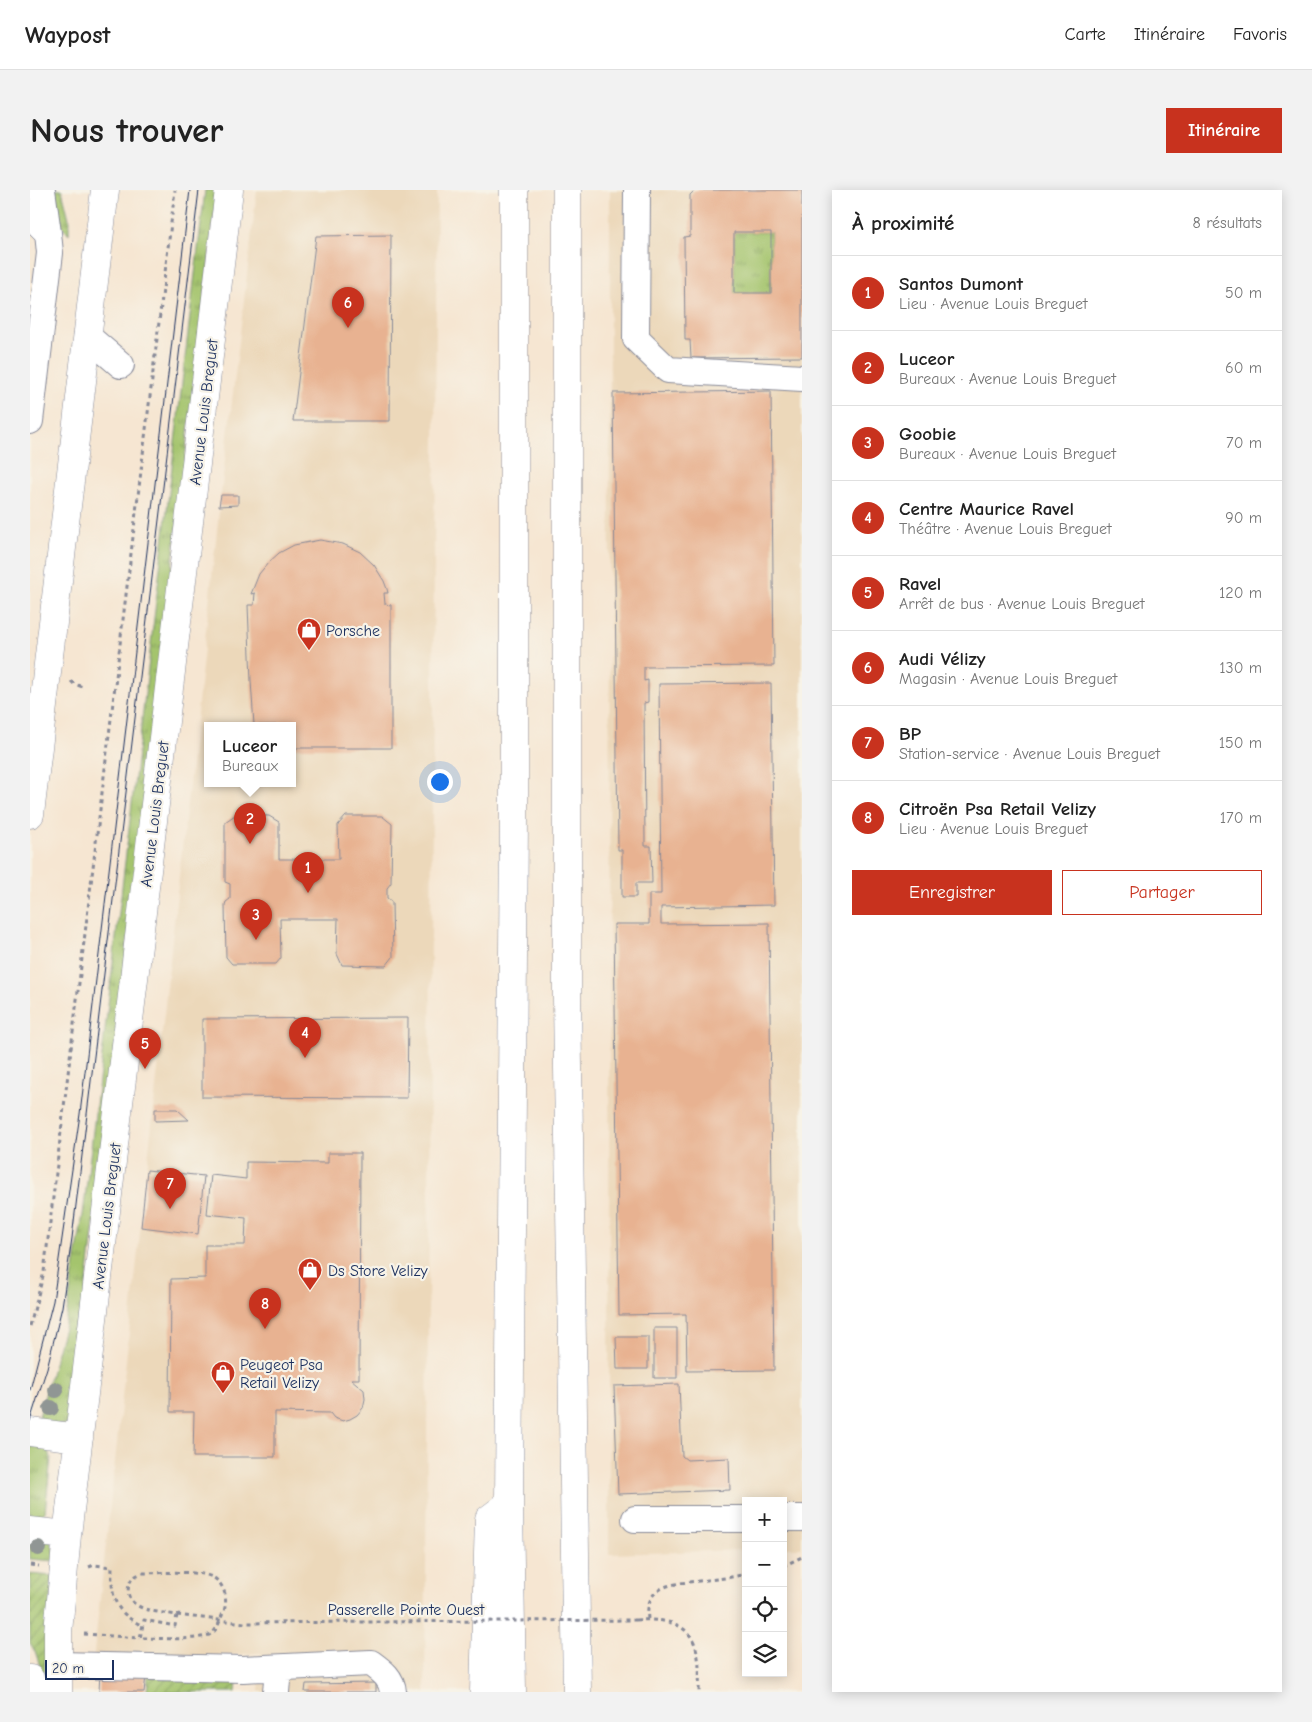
<!DOCTYPE html>
<html lang="fr">
<head>
<meta charset="utf-8">
<style>
	body { margin:0; font-family:"Comic Neue",sans-serif; background:#f2f2f2; color:#222 }
	.controls { position:absolute; right:15px; bottom:15px; display:grid; overflow:hidden; border-radius:0px; box-shadow:0 2px 12px #0003 }
	.controls button { width:45px; height:45px; display:grid; place-items:center; padding:0; border:0; border-bottom:1px solid #e0e0e0; background:#fff; color:#222; font:25px sans-serif }
	.scale { position:absolute; left:15px; bottom:12px; width:69px; box-sizing:border-box; padding-left:5px; border:2px solid #1b2f5e; border-top:0; font-size:14px; line-height:18px; white-space:nowrap; color:#1b2f5e; -webkit-text-stroke:4px #f7f3e8; paint-order:stroke }
	.you { position:absolute; left:409px; top:591px; width:18px; height:18px; margin:-12px; border:4px solid #fff; border-radius:50%; background:#1a73e8; box-shadow:0 0 0 8px #1a73e833 }
	.badge { display:grid; place-items:center; width:32px; height:32px; border-radius:50%; background:#c8321e; color:#fff; font-size:16px; font-weight:700 }
	.pin { position:absolute; translate:-50% -41px; filter:drop-shadow(0 1px 2px #0008) }
	.pin::after { content:''; position:absolute; top:26px; width:18px; height:15px; background:inherit; clip-path:polygon(0 0,100% 0,50% 100%) }
	.popup { position:absolute; left:174px; top:532px; width:92px; height:65px; box-sizing:border-box; display:grid; place-content:center; border-radius:0px; background:#fff; filter:drop-shadow(0 1px 4px #0005); font-size:16px; white-space:nowrap; color:#767676 }
	.popup b { font-size:19px; color:#222 }
	.popup::after { content:''; position:absolute; left:50%; top:100%; margin-left:-10px; border:10px solid transparent; border-top-color:#fff }
	.list { margin:0; padding:0; list-style:none }
	h2 { display:flex; justify-content:space-between; align-items:center; height:65px; margin:0; padding:0 20px; font-size:21px }
	h2 small { font-size:16px; font-weight:400; color:#767676 }
	.list li { display:grid; grid-template-columns:32px 1fr auto; gap:15px; align-items:center; box-sizing:border-box; height:75px; padding:0 20px; border-top:1px solid #e0e0e0 }
	.list b { display:block; font-size:19px; white-space:nowrap }
	.list p { margin:0; font-size:16px; white-space:nowrap; color:#767676 }
	.list em { font-size:16px; font-style:normal; color:#767676 }
	.actions { display:flex; gap:10px; padding:15px 20px }
	.actions a { flex:1; padding:11px 0; border:1px solid #c8321e; border-radius:0px; text-align:center; font-size:18px; color:#c8321e }
	.actions .main { background:#c8321e; color:#fff }
	.icon { flex:none; width:28px; height:28px; fill:none; stroke:currentColor; stroke-width:2; stroke-linecap:round; stroke-linejoin:round }
	.map { position:relative; flex:none; width:772px; height:1502px; overflow:hidden; border-radius:0px }
	header { display:flex; align-items:center; gap:30px; box-sizing:border-box; height:70px; padding:0 25px; background:#fff; border-bottom:1px solid #e0e0e0 }
	header strong { font-size:24px }
	nav { display:flex; gap:28px; margin-inline-start:auto; font-size:18px }
	.intro { display:flex; align-items:center; justify-content:space-between; box-sizing:border-box; height:120px; padding:0 30px }
	h1 { margin:0; font-size:35px }
	.button { padding:12px 22px; border-radius:0px; background:#c8321e; color:#fff; font-size:18px; font-weight:700 }
	main { display:flex; gap:30px; padding:0 30px }
	aside { flex:1; background:#fff; border-radius:0px; box-shadow:0 2px 12px #0003 }
	.map>svg:first-child { display:block }
</style>
</head>
<body>
<header>
<strong>Waypost</strong>
<nav><a>Carte</a><a>Itinéraire</a><a>Favoris</a></nav>
</header>
<div class="intro"><h1>Nous trouver</h1><a class="button">Itinéraire</a></div>
<main>
<div class="map">
<svg width="772" height="1502" viewBox="0 0 772 1502">
	<defs>
		<pattern id="grass-tufts" width="24" height="20" patternUnits="userSpaceOnUse" patternTransform="scale(1.25)"><rect width="24" height="20" fill="#a4c46d"/><path d="M3 7l-1-3M5 7V3M7 7l1-3M15 17l-1-3M17 17v-4M19 17l1-3" fill="none" stroke="#85a05d"/></pattern>
		<pattern id="garden-furrows" width="10" height="10" patternUnits="userSpaceOnUse" patternTransform="scale(1.25)"><rect width="10" height="10" fill="#a4c46d"/><path d="M-1 1l2-2M0 10L10 0M9 11l2-2" fill="none" stroke="#85a05d"/></pattern>
	</defs>
	<rect width="100%" height="100%" fill="#f7f3e8"/>
	<filter id="ink" filterUnits="userSpaceOnUse"><feTurbulence type="fractalNoise" baseFrequency=".02" numOctaves="2"/><feDisplacementMap in="SourceGraphic" scale="10" xChannelSelector="R" yChannelSelector="G"/><feConvolveMatrix kernelMatrix="1 2 1 2 8 2 1 2 1" color-interpolation-filters="sRGB"/></filter>
	<filter id="wash" filterUnits="userSpaceOnUse"><feTurbulence type="fractalNoise" baseFrequency=".0096" numOctaves="4" result="noise"/><feDisplacementMap in="SourceGraphic" scale="20" xChannelSelector="R" yChannelSelector="G"/><feGaussianBlur stdDeviation="1.12" result="paint"/><feColorMatrix in="noise" values="0 0 0 0 0 0 0 0 0 0 0 0 0 0 0 0 0 1.4 0 .05"/><feComposite in="paint" operator="in"/></filter>
	<g filter="url(#wash)">
		<rect width="100%" height="100%" fill="#f6e6d2"/>
		<path fill="#ecd8ba" fill-rule="evenodd" d="M227 0H407L395 1502H229L231 1463 63 1472 190 313ZM178 535H262V593H178Z
			M580 0H772V1358H753V1311H716V1360L579 1364Z"/>
		<path fill="url(#grass-tufts)" stroke="#607a66" d="M18 0H32L39 29V44L29 33Z
			M175 0H187L40 1235 7 1234 35 1134 53 1025Z
			M704 42H741V103H704Z
			M0 1254 17 1260 21 1268 15 1322 9 1328H0Z
			M0 1349 22 1351 25 1371 0 1369Z"/>
		<path fill="url(#garden-furrows)" stroke="#607a66" d="M0 1384 22 1386 19 1502H12C12 1484 10 1468 0 1453Z
			M118 1486 207 1491 206 1502H117Z"/>
		<g id="blocks">
			<path fill="#e8b291" fill-rule="evenodd" d="M665 0H772V167L661 168 660 150H655L654 47 660 46V5ZM704 42H741V103H704Z
				M361 45 360 231H263L286 46Z
				M741 201 744 476 614 477V491L618 490V512L614 513 615 656H621L622 693H606V707H592V660H588L583 203Z
				M191 305H208V315L189 316Z
				M290 350 313 354 330 362 344 375 354 391 357 399 358 403H354L355 414 361 415V558H262V535H224L221 491 218 415H224L225 403 221 404 229 384 238 373 249 363 264 355Z
				M741 493 744 715 631 717V734L739 733 744 1180 657 1181 656 1124 589 1125 584 734H619V704H631L629 494Z
				M205 625 239 626 249 632V669H309L308 635 316 626H352L362 634 361 693 357 698V708L362 712 363 767 356 776 312 775 307 764 308 729H250L251 768 246 774H202L196 767 195 715 196 712 200 709V694L195 692V632Z
				M378 828 377 908 172 907V829Z
				M125 919H147L159 930 125 931Z
				M298 963H330L329 1189H321L334 1200 335 1209 333 1218 327 1225 320 1229 313 1231 304 1228 300 1223 245 1222V1267H163L164 1222H140L141 1089 175 1088V1055H215L216 1028 177 1024 181 985 216 989V972L298 973Z
				M117 980 174 986 168 1044 111 1037Z
				M624 1138H647V1188H624Z
				M586 1147H618V1179H587Z
				M649 1194 652 1266 657 1270 699 1268 700 1300 588 1304 584 1196Z
				M70 1482 116 1486 114 1502H69Z
				M346 1493V1502H275L276 1494Z"/>
		</g>
	</g>
	<g filter="url(#ink)">
		<use href="#blocks" fill-opacity="0" stroke="#888a98" stroke-width="1"/>
		<g fill="none" stroke-linecap="round" stroke-linejoin="round">
			<defs>
				<path id="minor" d="M12 0 18 43
					M607 0 606 149 638 180 772 188
					M0 25 18 43 20 63 0 231
					M57 146 91 175
					M753 1328H772
					M605 1329H716
					M28 1475 213 1479 341 1473C352 1481 362 1488 363 1502
					M246 1502 248 1478"/>
				<path id="major" d="M0 624 75 0
					M0 1242 49 1248
					M0 1341 37 1345
					M0 1489 1 1502
					M28 1502V1442L37 1345 199 0"/>
				<path id="highway" d="M537 0V808L547 1502
					M454 1502 459 1329 479 1314
					M482 1502 479 1314 484 628V0"/>
			</defs>
			<use href="#minor" stroke="#888a98" stroke-width="28"/>
			<use href="#major" stroke="#888a98" stroke-width="29"/>
			<use href="#highway" stroke="#888a98" stroke-width="29"/>
			<path stroke="#888a98" stroke-width="3" stroke-dasharray="4 4" stroke-linecap="butt" d="M41 491 44 494 53 497
				M0 1136 14 1082 145 0
				M0 1375 9 1376
				M753 1376 772 1367
				M59 1377 64 1375 82 1377C81 1408 84 1422 113 1436
				M113 1383C130 1383 168 1380 182 1387 189 1390 193 1397 195 1404 196 1411 196 1417 193 1423 190 1430 187 1442 179 1445 163 1451 128 1448 110 1448L114 1430 145 1436 147 1425C130 1422 92 1421 99 1395 101 1387 107 1385 113 1383Z
				M618 1429C614 1391 649 1394 677 1390 690 1389 703 1387 716 1384
				M606 1430C664 1427 671 1450 669 1502
				M54 1444 110 1448"/>
			<use href="#minor" stroke="#fff" stroke-width="26"/>
			<use href="#major" stroke="#fff" stroke-width="28"/>
			<use href="#highway" stroke="#fff" stroke-width="28"/>
			<path stroke="#1b2f5e" stroke-width="1" d="M0 1200 23 1111 50 924 160 0
				M0 1231 17 1178 32 1117 42 1048 169 0"/>
			<path stroke="#888a98" stroke-width="3" stroke-dasharray="4 4" stroke-linecap="butt" d="M147 1425 214 1433 606 1430"/>
		</g>
		<g fill="#909694">
			<circle cx="26" cy="1200" r="8"/>
			<circle cx="21" cy="1218" r="8"/>
			<circle cx="8" cy="1358" r="8"/>
		</g>
	</g>
	<defs>
		<symbol id="shop-pin" viewBox="-11 -11 22 30"><path d="M0 17L-7.5 6A9.5 9.5 0 1 1 7.5 6Z" fill="#c8321e" stroke="#f7f3e8"/><path d="M-5-2.5h2.3a2.7 3.5 0 0 1 5.4 0H5L5.5 6h-11ZM-1.5-2.5h3a1.5 2.3 0 0 0-3 0Z" fill="#fff"/></symbol>
	</defs>
	<g fill-rule="evenodd">
		<use href="#shop-pin" x="265" y="426" width="28" height="38"/>
		<use href="#shop-pin" x="266" y="1066" width="28" height="38"/>
		<use href="#shop-pin" x="179" y="1169" width="28" height="38"/>
	</g>
	<g text-anchor="middle" stroke-width="4.5" stroke-linejoin="round" paint-order="stroke">
		<g font-size="16" fill="#1b2f5e" stroke="#f7f3e8">
			<text transform="translate(173 222) rotate(-83)" y="6">Avenue Louis Breguet</text>
			<text transform="translate(124 624) rotate(-83)" y="6">Avenue Louis Breguet</text>
			<text transform="translate(76 1026) rotate(-83)" y="6">Avenue Louis Breguet</text>
			<text x="376" y="1425">Passerelle Pointe Ouest</text>
		</g>
		<g font-size="16" fill="#1b2f5e" stroke="#f7f3e8" text-anchor="start">
			<text x="296" y="446">Porsche</text>
			<text x="298" y="1086">Ds Store Velizy</text>
			<text x="210" y="1180">Peugeot Psa<tspan x="210" dy="18">Retail Velizy</tspan></text>
		</g>
	</g>
</svg>
<div class="controls">
<button>+</button>
<button>−</button>
<button><svg class="icon" aria-label="locate" viewBox="0 0 24 24"><circle cx="12" cy="12" r="6"/><path d="M12 2v4M12 18v4M2 12h4M18 12h4"/></svg></button>
<button><svg class="icon" aria-label="layers" viewBox="0 0 24 24"><path d="M12 4l9 5-9 5-9-5zM3 14l9 5 9-5"/></svg></button>
</div>
<div class="scale">20 m</div>
<div class="you"></div>
<div class="pin badge" style="left:278px;top:703px">1</div>
<div class="pin badge" style="left:220px;top:654px">2</div>
<div class="popup"><b>Luceor</b>Bureaux</div>
<div class="pin badge" style="left:226px;top:750px">3</div>
<div class="pin badge" style="left:275px;top:868px">4</div>
<div class="pin badge" style="left:115px;top:879px">5</div>
<div class="pin badge" style="left:318px;top:138px">6</div>
<div class="pin badge" style="left:140px;top:1019px">7</div>
<div class="pin badge" style="left:235px;top:1139px">8</div>
</div>
<aside>
<h2>À proximité<small>8 résultats</small></h2>
<ul class="list">
<li><span class="badge">1</span><div><b>Santos Dumont</b><p>Lieu · Avenue Louis Breguet</p></div><em>50 m</em></li>
<li><span class="badge">2</span><div><b>Luceor</b><p>Bureaux · Avenue Louis Breguet</p></div><em>60 m</em></li>
<li><span class="badge">3</span><div><b>Goobie</b><p>Bureaux · Avenue Louis Breguet</p></div><em>70 m</em></li>
<li><span class="badge">4</span><div><b>Centre Maurice Ravel</b><p>Théâtre · Avenue Louis Breguet</p></div><em>90 m</em></li>
<li><span class="badge">5</span><div><b>Ravel</b><p>Arrêt de bus · Avenue Louis Breguet</p></div><em>120 m</em></li>
<li><span class="badge">6</span><div><b>Audi Vélizy</b><p>Magasin · Avenue Louis Breguet</p></div><em>130 m</em></li>
<li><span class="badge">7</span><div><b>BP</b><p>Station-service · Avenue Louis Breguet</p></div><em>150 m</em></li>
<li><span class="badge">8</span><div><b>Citroën Psa Retail Velizy</b><p>Lieu · Avenue Louis Breguet</p></div><em>170 m</em></li>
</ul>
<div class="actions"><a class="main">Enregistrer</a><a>Partager</a></div>
</aside>
</main>
</body>
</html>
